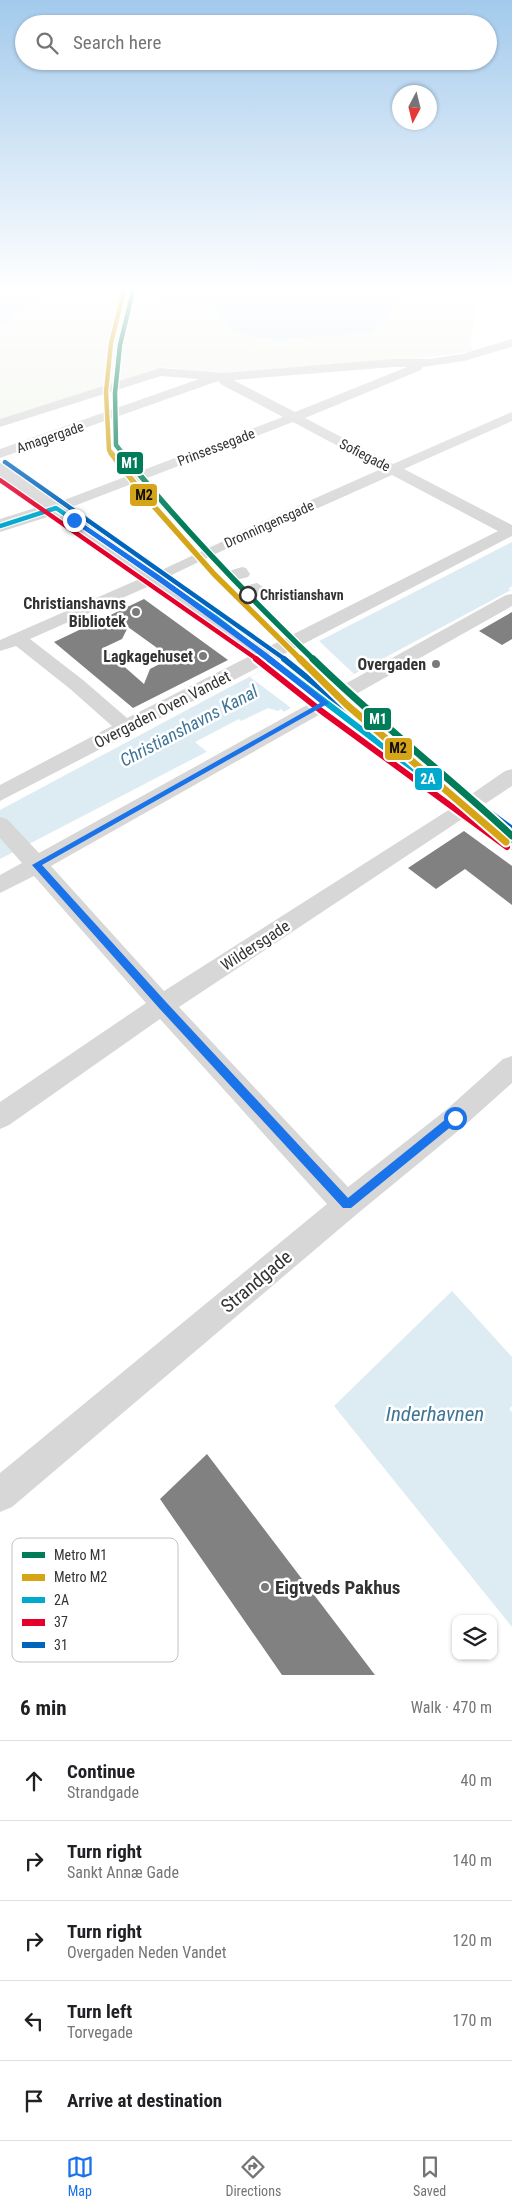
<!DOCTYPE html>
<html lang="en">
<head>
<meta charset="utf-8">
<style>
	body { margin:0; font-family:"Roboto Condensed",sans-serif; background:#f6f6f6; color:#202124 }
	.controls { position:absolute; right:15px; bottom:15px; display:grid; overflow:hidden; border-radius:10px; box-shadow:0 1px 4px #0004 }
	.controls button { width:45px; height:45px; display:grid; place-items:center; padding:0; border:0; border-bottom:1px solid #e0e0e0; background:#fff; color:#202124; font:25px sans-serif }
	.compass { position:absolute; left:392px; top:85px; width:45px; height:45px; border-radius:50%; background:#fff; box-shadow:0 1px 4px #0004; rotate:187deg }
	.stop { position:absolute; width:15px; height:15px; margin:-11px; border:4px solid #1a73e8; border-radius:50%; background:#fff }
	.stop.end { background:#1a73e8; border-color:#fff; box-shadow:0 1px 5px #0008 }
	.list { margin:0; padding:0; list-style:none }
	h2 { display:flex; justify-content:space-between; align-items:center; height:65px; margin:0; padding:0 20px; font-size:21px }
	h2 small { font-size:16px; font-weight:400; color:#757577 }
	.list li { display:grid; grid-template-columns:32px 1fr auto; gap:15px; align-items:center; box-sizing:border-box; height:80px; padding:0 20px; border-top:1px solid #e0e0e0 }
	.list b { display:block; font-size:19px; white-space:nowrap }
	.list p { margin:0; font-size:16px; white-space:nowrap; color:#757577 }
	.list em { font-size:16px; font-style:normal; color:#757577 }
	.icon { flex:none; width:28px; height:28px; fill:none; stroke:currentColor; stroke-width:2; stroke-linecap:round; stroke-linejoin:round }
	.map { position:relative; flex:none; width:512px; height:1675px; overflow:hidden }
	.search { position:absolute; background:#fff; box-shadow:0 1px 4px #0004; left:15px; right:15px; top:15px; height:55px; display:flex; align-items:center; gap:12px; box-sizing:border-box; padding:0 18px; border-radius:28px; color:#757577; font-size:19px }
	.sheet { height:465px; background:#fff }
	nav { display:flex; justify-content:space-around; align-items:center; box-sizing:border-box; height:70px; border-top:1px solid #e0e0e0; background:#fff; font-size:14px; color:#757577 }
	nav a { display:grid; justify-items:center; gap:2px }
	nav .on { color:#1a73e8 }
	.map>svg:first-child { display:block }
</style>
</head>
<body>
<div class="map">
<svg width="512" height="1675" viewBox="0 0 512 1675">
	<rect width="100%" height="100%" fill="#fff"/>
	<path fill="#f1f5ed" d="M49 291H127L210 305 234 330 277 340 367 333C390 325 390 313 398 291H506L478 299 471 341 472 351 469 352 424 358 214 374 165 367 0 419V327Z"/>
	<path fill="#ddebf3" d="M0 291H49L0 327Z
		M127 291H398C390 313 390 325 367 333L277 340 250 336 234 330 210 305Z
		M512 542V586L508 589 511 590 291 708 0 859V810L226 689Z
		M452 1291 512 1357V1406L509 1409 512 1412V1627L334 1406Z"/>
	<path fill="#fff" d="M319 641 354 674 291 708 250 677Z
		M268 708 278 711 281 709 284 712 207 752 195 742 239 719 241 721Z"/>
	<path fill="#818181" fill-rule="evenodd" d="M144 599 228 660 133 708 54 642ZM128 627 171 658 150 669 144 684 103 648 122 639Z
		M512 612V639L502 645 479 631Z
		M464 831 512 866V905L465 869 436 889 408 868Z
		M207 1454 375 1675H282L160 1499Z"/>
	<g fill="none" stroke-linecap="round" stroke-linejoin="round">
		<path fill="#d7d7d7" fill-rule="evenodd" d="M245 531 249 532 251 535 249 538 161 580H153L151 577 153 574Z
			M242 567 246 568 250 574 248 577 236 580 227 574 229 571Z
			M257 583 266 589C263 595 253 596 246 595L243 589 245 586Z"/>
		<path fill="#d7d7d7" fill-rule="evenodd" d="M512 339V347L464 361 423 367 421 370 305 418 393 464 512 412V421L404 469 512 525V536L0 801V785L112 726 69 688 16 646 0 651V640L151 574H163L165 577 163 580 30 639 83 680 127 718 498 531 392 475 251 538H239L237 535 239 532 381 469 293 422 61 511H51L48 508 51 505 283 417 222 385 218 381 0 458V449L199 379 161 376 0 427V419L160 368 222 373 393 359H430L462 354ZM393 367H407L295 412 233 380Z
			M512 594V606L51 866 164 991 447 811 505 771 512 769V786L179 1007 348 1187 446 1110 503 1059 512 1056V1083L464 1126 357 1214 12 1507 0 1512V1473L327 1204 160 1019 9 1125 0 1129V1102L146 1003 34 876 0 893V875L22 863 0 838V817L7 819 39 853 506 595Z"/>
		<path fill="#d7d7d7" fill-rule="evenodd" d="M0 463 7 465 274 650 334 698 512 826V850L502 847 316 708 258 660 54 515 0 532V519L41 506 0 478Z"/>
		<defs>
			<path id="bus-1-far1" d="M56 508 215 617 271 660
				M0 526 56 508"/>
			<path id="bus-1" d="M269 659 388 750 512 840"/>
			<path id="bus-2-far1" d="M0 480 258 660"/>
			<path id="bus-2" d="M256 659 320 710 507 847"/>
			<path id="bus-3-far1" d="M5 462 286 660"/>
			<path id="bus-3" d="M284 659 330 696 512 829"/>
		</defs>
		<use href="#bus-1-far1" stroke="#fff" stroke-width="7"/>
		<use href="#bus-1" stroke="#fff" stroke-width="10"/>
		<use href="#bus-2-far1" stroke="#fff" stroke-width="7"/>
		<use href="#bus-2" stroke="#fff" stroke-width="10"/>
		<use href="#bus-3-far1" stroke="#fff" stroke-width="7"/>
		<use href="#bus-3" stroke="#fff" stroke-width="10"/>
		<use href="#bus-1-far1" stroke="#00a9ce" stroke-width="4.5"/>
		<use href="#bus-1" stroke="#00a9ce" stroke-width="6"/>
		<use href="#bus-2-far1" stroke="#e4002b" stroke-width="4.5"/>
		<use href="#bus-2" stroke="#e4002b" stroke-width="6"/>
		<use href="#bus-3-far1" stroke="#0065bd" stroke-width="4.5"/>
		<use href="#bus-3" stroke="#0065bd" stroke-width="6"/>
		<defs>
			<path id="metro-1-far2" d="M123 454 116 445 115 393 120 345 133 291"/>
			<path id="metro-1-far1" d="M122 453C181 527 246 594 314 660"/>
			<path id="metro-1" d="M313 659C376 721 447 775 512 836"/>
			<path id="metro-2-far2" d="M112 454 109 450 106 392 111 343 124 291"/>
			<path id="metro-2-far1" d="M111 453 143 494 214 574 301 660"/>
			<path id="metro-2" d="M300 659 347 705 506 842"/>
		</defs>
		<use href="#metro-1-far2" stroke="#fff" stroke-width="7"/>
		<use href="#metro-1-far1" stroke="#fff" stroke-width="8"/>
		<use href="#metro-1" stroke="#fff" stroke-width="11"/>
		<use href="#metro-2-far2" stroke="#fff" stroke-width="7"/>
		<use href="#metro-2-far1" stroke="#fff" stroke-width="8"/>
		<use href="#metro-2" stroke="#fff" stroke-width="11"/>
		<use href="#metro-1-far2" stroke="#007d58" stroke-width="4.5"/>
		<use href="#metro-1-far1" stroke="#007d58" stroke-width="5.5"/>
		<use href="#metro-1" stroke="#007d58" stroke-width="7"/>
		<use href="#metro-2-far2" stroke="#d5a517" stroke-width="4.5"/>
		<use href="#metro-2-far1" stroke="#d5a517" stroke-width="5.5"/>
		<use href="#metro-2" stroke="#d5a517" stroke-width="7"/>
	</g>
	<linearGradient id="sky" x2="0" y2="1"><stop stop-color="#a3caec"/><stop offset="0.55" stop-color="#fff"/><stop offset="1" stop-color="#fff" stop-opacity="0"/></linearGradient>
	<rect width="512" height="526" fill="url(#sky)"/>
	<path fill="#1a73e8" d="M71 519H76L159 575 268 654 329 703 42 865 166 1002 348 1198 451 1115H458V1121L351 1208H343L159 1008 32 865 320 703C240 638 156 579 71 521Z"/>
	<circle fill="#fff" stroke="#333" stroke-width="2.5" cx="248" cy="595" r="8"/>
	<g fill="#7a7a7a" stroke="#fff" stroke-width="2">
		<circle cx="136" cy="612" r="5"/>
		<circle cx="203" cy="656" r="5"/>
		<circle cx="436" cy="664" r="5"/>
		<circle cx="265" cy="1587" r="5"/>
	</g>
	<g text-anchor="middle" stroke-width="5" stroke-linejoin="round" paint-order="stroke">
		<g font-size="14" fill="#333" stroke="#fff">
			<text transform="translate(50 437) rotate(-19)" y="5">Amagergade</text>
			<text transform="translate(216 447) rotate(-21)" y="5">Prinsessegade</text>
			<text transform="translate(365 455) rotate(27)" y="5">Sofiegade</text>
			<text transform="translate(269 524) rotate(-24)" y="5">Dronningensgade</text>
		</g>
		<g font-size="14" font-weight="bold" fill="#333" stroke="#fff" text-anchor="start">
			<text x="260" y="600">Christianshavn</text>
		</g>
		<g font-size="16" font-weight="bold" fill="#333" stroke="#fff" text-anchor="end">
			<text x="126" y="609">Christianshavns<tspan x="126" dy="18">Bibliotek</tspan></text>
			<text x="193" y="662">Lagkagehuset</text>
			<text x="426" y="670">Overgaden</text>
		</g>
		<g font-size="16" fill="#333" stroke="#fff">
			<text transform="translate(162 709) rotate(-27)" y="6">Overgaden Oven Vandet</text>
			<text transform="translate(255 945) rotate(-33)" y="6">Wildersgade</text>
		</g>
		<g font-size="18" font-style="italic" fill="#3f7597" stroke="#fff">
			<text transform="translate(189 726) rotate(-28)" y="6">Christianshavns Kanal</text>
		</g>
		<g font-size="19" fill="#333" stroke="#fff">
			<text transform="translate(256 1281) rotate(-40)" y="7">Strandgade</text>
		</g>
		<g font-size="19" font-weight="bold" fill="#333" stroke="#fff" text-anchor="start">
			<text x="275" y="1594">Eigtveds Pakhus</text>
		</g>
		<g font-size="21" font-style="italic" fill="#3f7597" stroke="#fff">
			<text x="435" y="1421">Inderhavnen</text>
		</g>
	</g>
	<rect x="12" y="1538" width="166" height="124" rx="8" fill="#fff" stroke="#c2c2c2" stroke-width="1"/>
	<rect x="22" y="1552" width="23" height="6" fill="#007d58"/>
	<rect x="22" y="1574" width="23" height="7" fill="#d5a517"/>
	<rect x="22" y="1597" width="23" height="6" fill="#00a9ce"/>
	<rect x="22" y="1619" width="23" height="7" fill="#e4002b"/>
	<rect x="22" y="1642" width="23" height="6" fill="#0065bd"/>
	<g font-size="14" fill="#333">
		<text x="54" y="1560">Metro M1</text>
		<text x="54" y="1582">Metro M2</text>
		<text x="54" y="1605">2A</text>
		<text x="54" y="1627">37</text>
		<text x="54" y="1650">31</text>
	</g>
	<g stroke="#fff" stroke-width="2">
		<rect x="116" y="451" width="28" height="24" rx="5" fill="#007d58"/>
		<rect x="129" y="483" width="29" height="24" rx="5" fill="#d5a517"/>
		<rect x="363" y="707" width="29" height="24" rx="5" fill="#007d58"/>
		<rect x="384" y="737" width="29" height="24" rx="5" fill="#d5a517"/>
		<rect x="414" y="767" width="29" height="24" rx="5" fill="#00a9ce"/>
	</g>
	<g font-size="14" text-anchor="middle" font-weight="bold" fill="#fff">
		<text x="130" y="468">M1</text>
		<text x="378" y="724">M1</text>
		<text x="428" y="784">2A</text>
	</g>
	<g font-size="14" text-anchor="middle" font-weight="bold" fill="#111">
		<text x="144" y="500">M2</text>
		<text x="398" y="753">M2</text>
	</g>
</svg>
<div class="controls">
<button><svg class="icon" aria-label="layers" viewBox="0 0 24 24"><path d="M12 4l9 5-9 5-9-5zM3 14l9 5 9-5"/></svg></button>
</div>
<svg class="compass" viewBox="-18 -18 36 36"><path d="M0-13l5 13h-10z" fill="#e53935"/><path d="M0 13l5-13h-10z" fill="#757577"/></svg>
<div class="stop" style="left:455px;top:1118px"></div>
<div class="stop end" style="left:74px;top:520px"></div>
<div class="search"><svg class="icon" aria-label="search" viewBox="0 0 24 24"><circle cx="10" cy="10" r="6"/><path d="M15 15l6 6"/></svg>Search here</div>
</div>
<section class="sheet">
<h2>6 min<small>Walk · 470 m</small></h2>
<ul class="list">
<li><svg class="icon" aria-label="ahead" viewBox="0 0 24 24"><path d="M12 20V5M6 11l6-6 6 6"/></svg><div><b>Continue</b><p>Strandgade</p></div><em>40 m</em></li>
<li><svg class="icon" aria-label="right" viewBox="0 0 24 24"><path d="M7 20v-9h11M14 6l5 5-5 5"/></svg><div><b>Turn right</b><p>Sankt Annæ Gade</p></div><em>140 m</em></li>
<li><svg class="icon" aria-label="right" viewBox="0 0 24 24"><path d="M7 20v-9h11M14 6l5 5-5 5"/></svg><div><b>Turn right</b><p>Overgaden Neden Vandet</p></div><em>120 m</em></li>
<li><svg class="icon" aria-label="left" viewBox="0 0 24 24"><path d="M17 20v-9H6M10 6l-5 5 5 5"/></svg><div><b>Turn left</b><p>Torvegade</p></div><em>170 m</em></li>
<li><svg class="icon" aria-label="arrive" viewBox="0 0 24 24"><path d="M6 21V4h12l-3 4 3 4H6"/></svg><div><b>Arrive at destination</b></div></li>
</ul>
</section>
<nav>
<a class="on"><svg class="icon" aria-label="map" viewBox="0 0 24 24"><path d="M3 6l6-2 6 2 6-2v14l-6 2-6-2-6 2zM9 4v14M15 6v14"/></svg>Map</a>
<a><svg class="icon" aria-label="directions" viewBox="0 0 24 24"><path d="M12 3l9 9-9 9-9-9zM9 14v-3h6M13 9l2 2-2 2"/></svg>Directions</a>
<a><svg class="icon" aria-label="saved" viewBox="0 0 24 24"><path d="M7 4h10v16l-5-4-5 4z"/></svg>Saved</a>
</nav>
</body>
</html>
